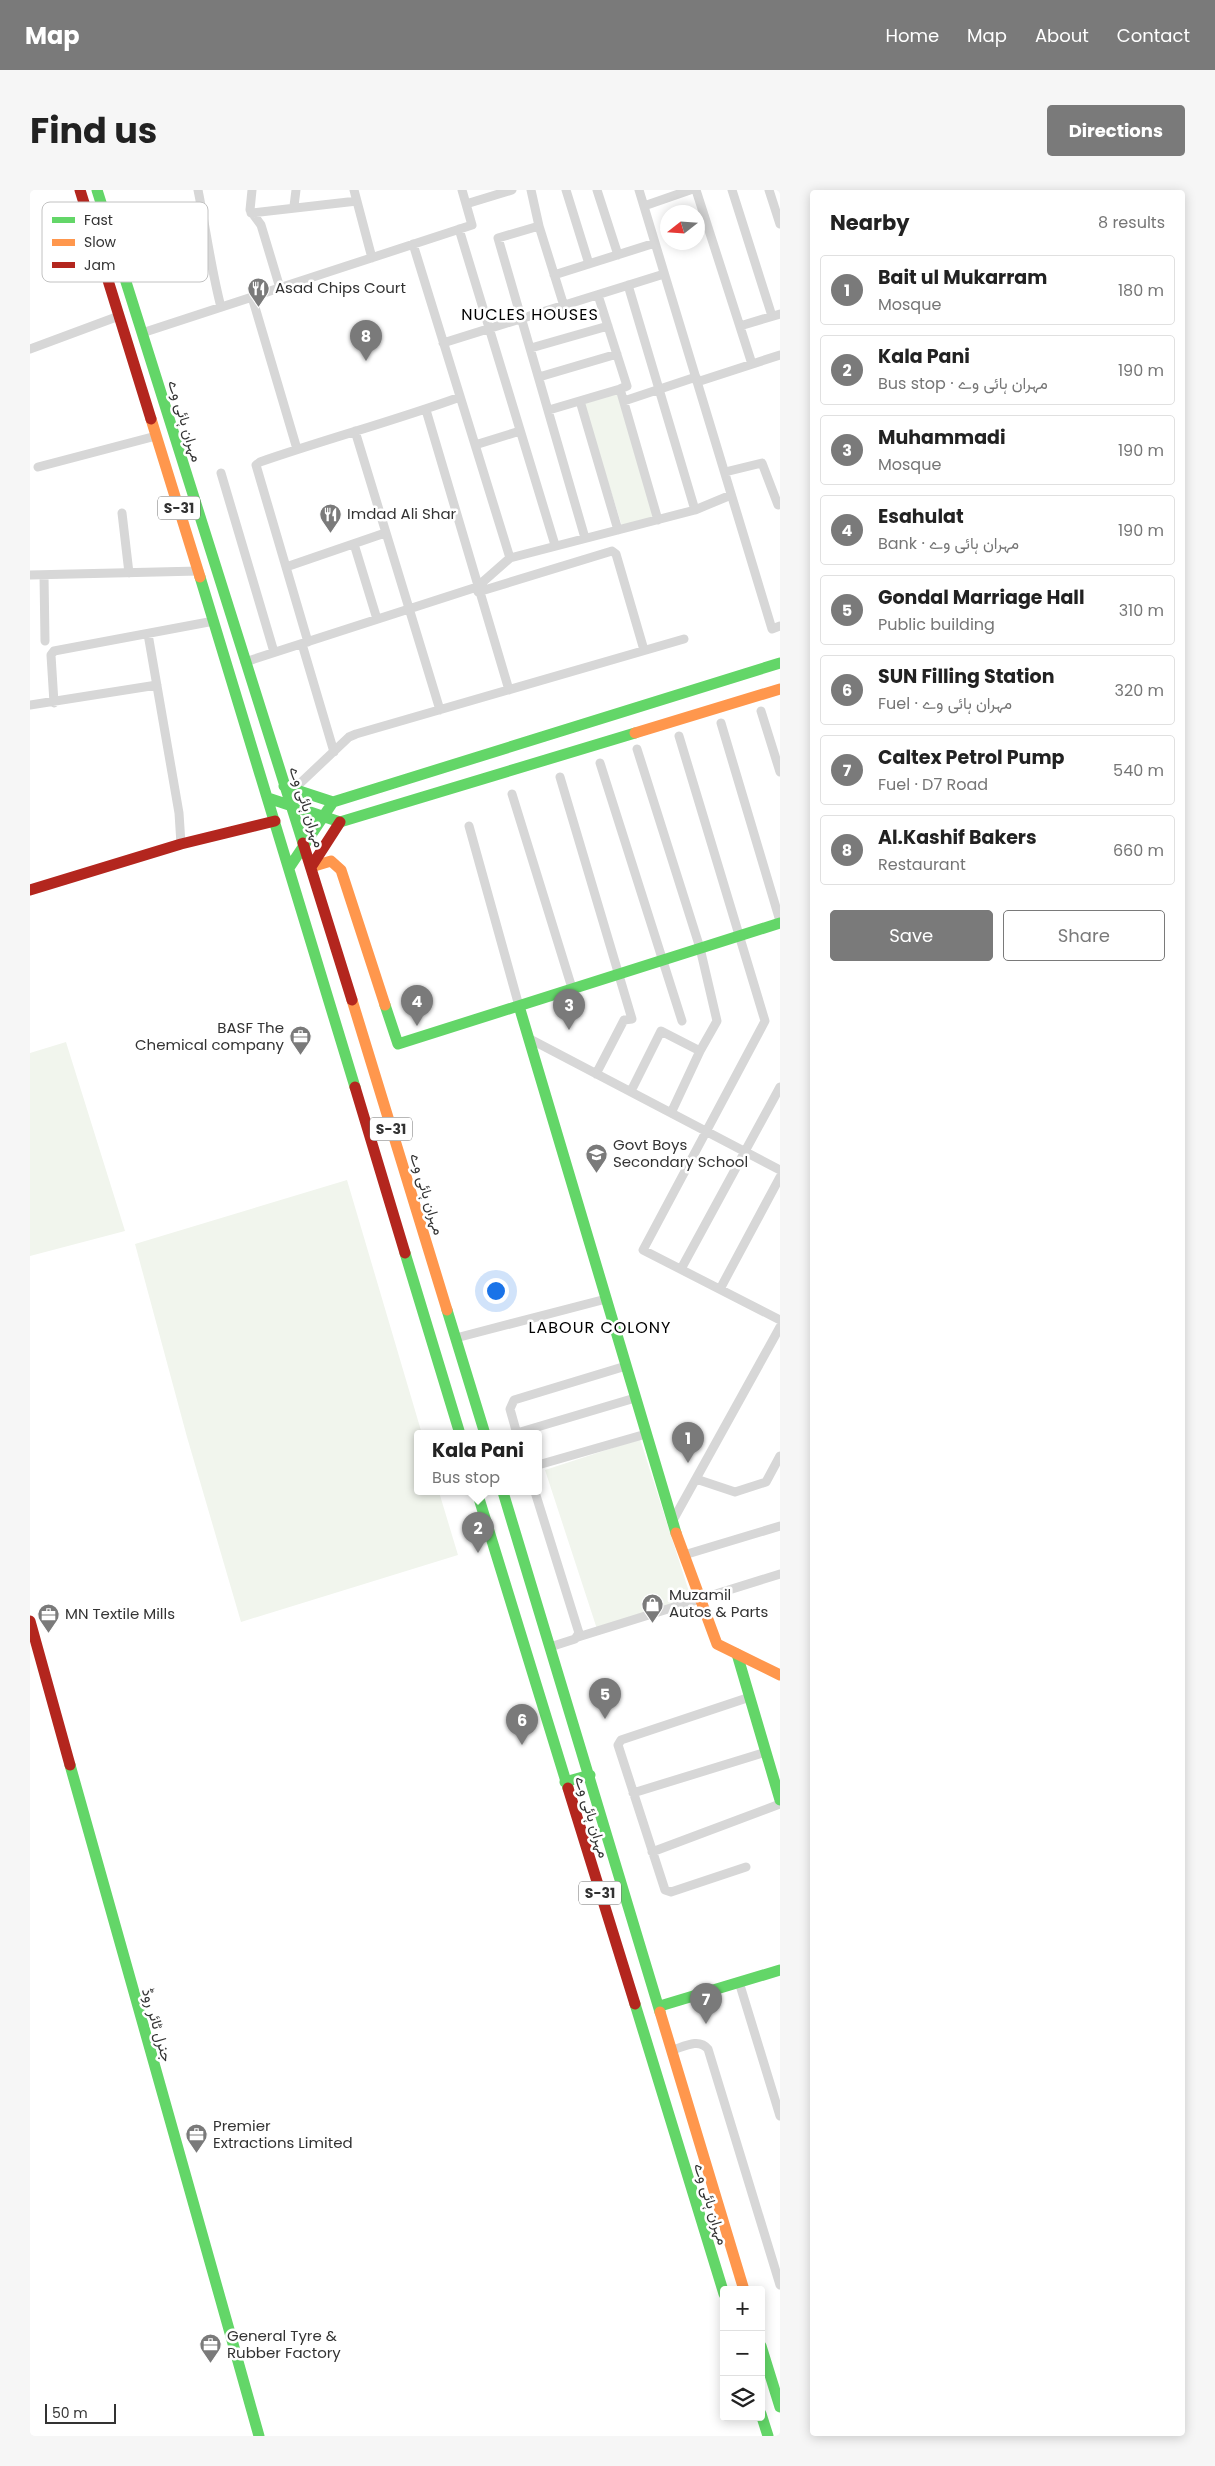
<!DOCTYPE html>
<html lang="en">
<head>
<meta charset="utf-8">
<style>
	body { margin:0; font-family:Poppins,Vazirmatn,sans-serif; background:#f6f6f6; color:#222 }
	.controls { position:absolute; right:15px; bottom:15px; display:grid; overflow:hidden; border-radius:5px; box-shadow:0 2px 12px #0003 }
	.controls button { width:45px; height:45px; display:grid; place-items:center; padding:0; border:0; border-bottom:1px solid #e0e0e0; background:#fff; color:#222; font:25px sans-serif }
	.compass { position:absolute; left:630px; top:15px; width:45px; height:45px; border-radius:50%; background:#fff; box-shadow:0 2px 12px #0003; rotate:253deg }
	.scale { position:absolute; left:15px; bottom:12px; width:71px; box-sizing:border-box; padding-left:5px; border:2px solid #333; border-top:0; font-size:14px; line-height:18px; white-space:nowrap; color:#333; -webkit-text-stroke:4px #fff; paint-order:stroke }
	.you { position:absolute; left:465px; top:1100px; width:18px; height:18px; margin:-12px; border:4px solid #fff; border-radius:50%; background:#1a73e8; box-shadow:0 0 0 8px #1a73e833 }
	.badge { display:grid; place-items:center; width:32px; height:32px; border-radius:50%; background:#7a7a7a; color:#fff; font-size:16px; font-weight:700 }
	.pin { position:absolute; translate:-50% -41px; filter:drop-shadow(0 1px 2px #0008) }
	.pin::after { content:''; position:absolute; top:26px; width:18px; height:15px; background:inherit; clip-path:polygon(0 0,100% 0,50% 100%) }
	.popup { position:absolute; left:384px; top:1240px; width:128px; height:65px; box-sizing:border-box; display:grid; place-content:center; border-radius:5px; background:#fff; filter:drop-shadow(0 1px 4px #0005); font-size:16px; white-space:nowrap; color:#767676 }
	.popup b { font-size:19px; color:#222 }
	.popup::after { content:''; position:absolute; left:50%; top:100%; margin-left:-10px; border:10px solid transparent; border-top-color:#fff }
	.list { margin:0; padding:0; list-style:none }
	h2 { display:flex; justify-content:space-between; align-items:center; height:65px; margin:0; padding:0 20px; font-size:21px }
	h2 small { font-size:16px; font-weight:400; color:#767676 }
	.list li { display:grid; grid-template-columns:32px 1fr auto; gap:15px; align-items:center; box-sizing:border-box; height:70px; margin:0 10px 10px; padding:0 10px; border:1px solid #e0e0e0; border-radius:5px }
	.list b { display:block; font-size:19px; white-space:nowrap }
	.list p { margin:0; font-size:16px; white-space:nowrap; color:#767676 }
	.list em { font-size:16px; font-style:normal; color:#767676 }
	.actions { display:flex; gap:10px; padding:15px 20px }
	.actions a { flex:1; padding:11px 0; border:1px solid #7a7a7a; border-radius:5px; text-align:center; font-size:18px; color:#7a7a7a }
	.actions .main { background:#7a7a7a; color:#fff }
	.icon { flex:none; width:28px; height:28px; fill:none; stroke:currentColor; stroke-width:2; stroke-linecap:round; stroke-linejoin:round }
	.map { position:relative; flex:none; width:750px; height:2246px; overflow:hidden; border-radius:5px }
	header { display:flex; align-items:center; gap:30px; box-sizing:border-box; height:70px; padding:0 25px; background:#7a7a7a; color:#fff }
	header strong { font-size:24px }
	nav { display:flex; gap:28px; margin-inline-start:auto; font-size:18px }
	.intro { display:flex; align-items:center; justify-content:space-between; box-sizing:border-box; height:120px; padding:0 30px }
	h1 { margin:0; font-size:35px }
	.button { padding:12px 22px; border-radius:5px; background:#7a7a7a; color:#fff; font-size:18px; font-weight:700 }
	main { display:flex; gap:30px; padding:0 30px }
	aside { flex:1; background:#fff; border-radius:5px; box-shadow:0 2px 12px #0003 }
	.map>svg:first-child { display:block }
</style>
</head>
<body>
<header>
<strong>Map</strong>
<nav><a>Home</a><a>Map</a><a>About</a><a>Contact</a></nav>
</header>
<div class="intro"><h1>Find us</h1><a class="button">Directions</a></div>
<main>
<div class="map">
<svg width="750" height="2246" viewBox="0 0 750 2246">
	<rect width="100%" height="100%" fill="#fff"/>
	<path fill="#f1f5ed" d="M589 201 624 327 592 336 553 213Z
		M36 852 95 1041 0 1066V863Z
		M317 990 392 1244H388V1302H409L428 1365 211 1432 157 1247 105 1054Z
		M610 1249 661 1408 567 1439 515 1280Z"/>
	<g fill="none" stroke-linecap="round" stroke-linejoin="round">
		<path stroke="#d7d7d7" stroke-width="9" d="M168 0C176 39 181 79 191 117
			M222 0 220 20 231 35 250 98
			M324 0 342 68
			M501 0 509 36
			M536 0 559 74
			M567 0 588 65
			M609 0 742 439 750 436
			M666 0 722 174
			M702 0 742 126
			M739 0 750 34
			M436 14 482 0
			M264 16 266 0
			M614 16 660 0
			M221 23 327 11
			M429 39 525 355
			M383 54 480 368
			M524 85 625 53
			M598 95 665 320
			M568 105 597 196 590 199
			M222 107 267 259
			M534 116 509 36 468 48 555 348
			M710 136 750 124
			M112 143 442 35 432 0
			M413 153 634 84
			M501 158 578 136
			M0 159 89 126
			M509 187 587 164
			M667 192 750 165
			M550 211 588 340
			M594 211 666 187
			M396 220 479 500
			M519 220 590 199 628 330
			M325 241 410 520
			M445 255 490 241
			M8 277 126 246
			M695 282 732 273 748 315
			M191 283 244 462
			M92 323 99 383
			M324 354 347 429
			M256 377 355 343
			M0 385 169 381
			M14 385 15 451
			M448 402 582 361 586 364 614 460
			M118 444 149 623 151 654
			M278 452 226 275 230 272C296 249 364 231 430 207
			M272 454 304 562
			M215 472 447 397 480 368 665 320 701 305
			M24 513 21 465 24 461 184 431
			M0 515 127 495
			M731 521 750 582
			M691 533 750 731
			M649 546 735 831 613 1060 750 1130
			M607 559 670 758 687 831 670 861 641 923
			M570 573 652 831
			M530 587 602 829 594 830 566 884
			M264 599 319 547 326 544 654 449
			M482 604 542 798
			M439 636 489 816
			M498 848 750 980
			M601 901 631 841 670 861
			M651 1079 750 897
			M690 1099 750 987
			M426 1148 576 1109
			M487 1243 605 1208
			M487 1244 480 1219 484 1210 596 1176
			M508 1275 616 1244
			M666 1289 705 1302 736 1292 750 1266
			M505 1302 549 1443 545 1449 520 1457
			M642 1332 750 1137
			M654 1365 750 1336
			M548 1447 750 1384
			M603 1603 736 1562
			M622 1662 750 1614
			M716 1677 641 1702 635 1700 588 1555 591 1550 720 1507
			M709 1792 750 1926
			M643 1860C655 1856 669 1848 678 1859L750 2095"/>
		<path stroke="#63d668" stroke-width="11" d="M67 0 273 653
			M170 387 325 897
			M254 596 303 612
			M238 608 310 632 605 543
			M259 678 303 612 750 473
			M355 815 368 854 750 733
			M489 816 646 1343
			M375 1063 430 1244
			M417 1120 455 1244
			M447 1302 538 1598
			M473 1302 630 1822
			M707 1464 750 1610
			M40 1575 229 2246
			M535 1592 560 1585
			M605 1814 694 2104
			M630 1816 750 1780
			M731 2156 750 2217
			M731 2224 738 2246"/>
		<path stroke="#ff974d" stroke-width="11" d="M121 229 170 387
			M605 543 750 499
			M281 677 301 671 311 680 355 815
			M322 810 417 1120
			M646 1343 687 1454 750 1485
			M630 1822 714 2100"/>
		<path stroke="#b3261e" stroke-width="11" d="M50 0 121 229
			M273 653 322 810
			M281 677 310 632
			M0 700 151 654 245 631
			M325 897 375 1063
			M0 1431 40 1575
			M538 1598 605 1814"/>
	</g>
	<defs>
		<symbol id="restaurant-pin" viewBox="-11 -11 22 30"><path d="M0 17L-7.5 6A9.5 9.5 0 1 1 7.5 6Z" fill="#7a7a7a" stroke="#fff"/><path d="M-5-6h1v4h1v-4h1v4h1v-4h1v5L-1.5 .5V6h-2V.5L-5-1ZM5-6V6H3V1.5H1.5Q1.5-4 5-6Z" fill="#fff"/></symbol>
		<symbol id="office-pin" viewBox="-11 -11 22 30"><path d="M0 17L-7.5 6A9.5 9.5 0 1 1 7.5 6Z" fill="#7a7a7a" stroke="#fff"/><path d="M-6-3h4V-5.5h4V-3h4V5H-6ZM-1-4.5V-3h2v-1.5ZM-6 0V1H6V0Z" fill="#fff"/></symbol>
		<symbol id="school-pin" viewBox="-11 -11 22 30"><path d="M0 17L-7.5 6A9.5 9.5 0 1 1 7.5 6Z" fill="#7a7a7a" stroke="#fff"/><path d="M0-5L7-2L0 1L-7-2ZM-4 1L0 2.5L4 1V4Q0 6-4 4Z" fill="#fff"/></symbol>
		<symbol id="shop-pin" viewBox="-11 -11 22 30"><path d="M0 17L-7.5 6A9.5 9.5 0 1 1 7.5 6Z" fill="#7a7a7a" stroke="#fff"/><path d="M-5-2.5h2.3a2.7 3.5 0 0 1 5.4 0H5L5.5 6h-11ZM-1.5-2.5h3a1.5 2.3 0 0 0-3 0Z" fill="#fff"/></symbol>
	</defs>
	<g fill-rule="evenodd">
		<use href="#restaurant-pin" x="216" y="86" width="25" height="34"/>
		<use href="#restaurant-pin" x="288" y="312" width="25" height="34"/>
		<use href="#office-pin" x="258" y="834" width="25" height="34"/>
		<use href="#school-pin" x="554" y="952" width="25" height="34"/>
		<use href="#shop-pin" x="610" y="1402" width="25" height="34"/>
		<use href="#office-pin" x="6" y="1412" width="25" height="34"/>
		<use href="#office-pin" x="154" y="1932" width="25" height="34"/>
		<use href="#office-pin" x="168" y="2142" width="25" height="34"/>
	</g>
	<g text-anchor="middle" stroke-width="5" stroke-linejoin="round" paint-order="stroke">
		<g fill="#fff" stroke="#707070" stroke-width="1">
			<rect x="128" y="306.5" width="42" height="23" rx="4"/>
			<rect x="340" y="927.5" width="42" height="23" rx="4"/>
			<rect x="549" y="1691.5" width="42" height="23" rx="4"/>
		</g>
		<g font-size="14" font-weight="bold" fill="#333">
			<text x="149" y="323">S-31</text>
			<text x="361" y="944">S-31</text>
			<text x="570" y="1708">S-31</text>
		</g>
		<g font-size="15" fill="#333" stroke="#fff" text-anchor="start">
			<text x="245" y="103">Asad Chips Court</text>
			<text x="317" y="329">Imdad Ali Shar</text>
			<text x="254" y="843" text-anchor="end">BASF The<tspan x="254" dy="17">Chemical company</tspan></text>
			<text x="583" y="960">Govt Boys<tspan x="583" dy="17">Secondary School</tspan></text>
			<text x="639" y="1410">Muzamil<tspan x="639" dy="17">Autos &amp; Parts</tspan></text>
			<text x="35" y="1429">MN Textile Mills</text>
			<text x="183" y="1941">Premier<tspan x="183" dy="17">Extractions Limited</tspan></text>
			<text x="197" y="2151">General Tyre &amp;<tspan x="197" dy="17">Rubber Factory</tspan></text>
		</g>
		<g font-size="15" fill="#333" stroke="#fff">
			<text transform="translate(155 231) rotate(73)" y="5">مہران ہائی وے</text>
			<text transform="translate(277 617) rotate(72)" y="5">مہران ہائی وے</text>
			<text transform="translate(397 1004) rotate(73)" y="5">مہران ہائی وے</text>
			<text transform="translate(562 1627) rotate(73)" y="5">مہران ہائی وے</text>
			<text transform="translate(127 1835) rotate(74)" y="5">جنرل ٹائر روڈ</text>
			<text transform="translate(681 2014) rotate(73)" y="5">مہران ہائی وے</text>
		</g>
		<g font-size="16" letter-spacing="1" fill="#000" stroke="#fff">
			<text x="500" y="130">NUCLES HOUSES</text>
			<text x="570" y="1143">LABOUR COLONY</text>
		</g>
	</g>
	<rect x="12" y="12" width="166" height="80" rx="8" fill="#fff" stroke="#c2c2c2" stroke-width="1"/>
	<rect x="22" y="27" width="23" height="6" fill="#63d668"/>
	<rect x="22" y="49" width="23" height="7" fill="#ff974d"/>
	<rect x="22" y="72" width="23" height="6" fill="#b3261e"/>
	<g font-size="14" fill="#333">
		<text x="54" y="35">Fast</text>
		<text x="54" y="57">Slow</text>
		<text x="54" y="80">Jam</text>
	</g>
</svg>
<div class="controls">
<button>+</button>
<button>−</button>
<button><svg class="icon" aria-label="layers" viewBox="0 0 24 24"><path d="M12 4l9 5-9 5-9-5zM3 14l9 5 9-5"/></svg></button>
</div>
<svg class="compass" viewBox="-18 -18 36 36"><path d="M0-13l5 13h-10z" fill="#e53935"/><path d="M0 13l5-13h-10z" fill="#767676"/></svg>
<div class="scale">50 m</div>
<div class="you"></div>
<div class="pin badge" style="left:658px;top:1273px">1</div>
<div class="pin badge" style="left:448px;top:1363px">2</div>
<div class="popup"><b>Kala Pani</b>Bus stop</div>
<div class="pin badge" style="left:539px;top:840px">3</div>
<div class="pin badge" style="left:387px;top:836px">4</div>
<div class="pin badge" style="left:575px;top:1529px">5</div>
<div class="pin badge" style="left:492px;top:1555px">6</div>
<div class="pin badge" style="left:676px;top:1834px">7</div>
<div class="pin badge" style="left:336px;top:171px">8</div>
</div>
<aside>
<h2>Nearby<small>8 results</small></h2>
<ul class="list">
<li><span class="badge">1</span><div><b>Bait ul Mukarram</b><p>Mosque</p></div><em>180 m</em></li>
<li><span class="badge">2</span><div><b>Kala Pani</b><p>Bus stop · مہران ہائی وے</p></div><em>190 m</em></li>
<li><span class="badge">3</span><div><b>Muhammadi</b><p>Mosque</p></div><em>190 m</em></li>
<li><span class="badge">4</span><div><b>Esahulat</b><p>Bank · مہران ہائی وے</p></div><em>190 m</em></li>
<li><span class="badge">5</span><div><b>Gondal Marriage Hall</b><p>Public building</p></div><em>310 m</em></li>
<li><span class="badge">6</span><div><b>SUN Filling Station</b><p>Fuel · مہران ہائی وے</p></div><em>320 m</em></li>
<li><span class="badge">7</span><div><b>Caltex Petrol Pump</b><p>Fuel · D7 Road</p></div><em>540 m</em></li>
<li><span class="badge">8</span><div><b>Al.Kashif Bakers</b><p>Restaurant</p></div><em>660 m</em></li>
</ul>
<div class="actions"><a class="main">Save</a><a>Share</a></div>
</aside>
</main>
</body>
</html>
